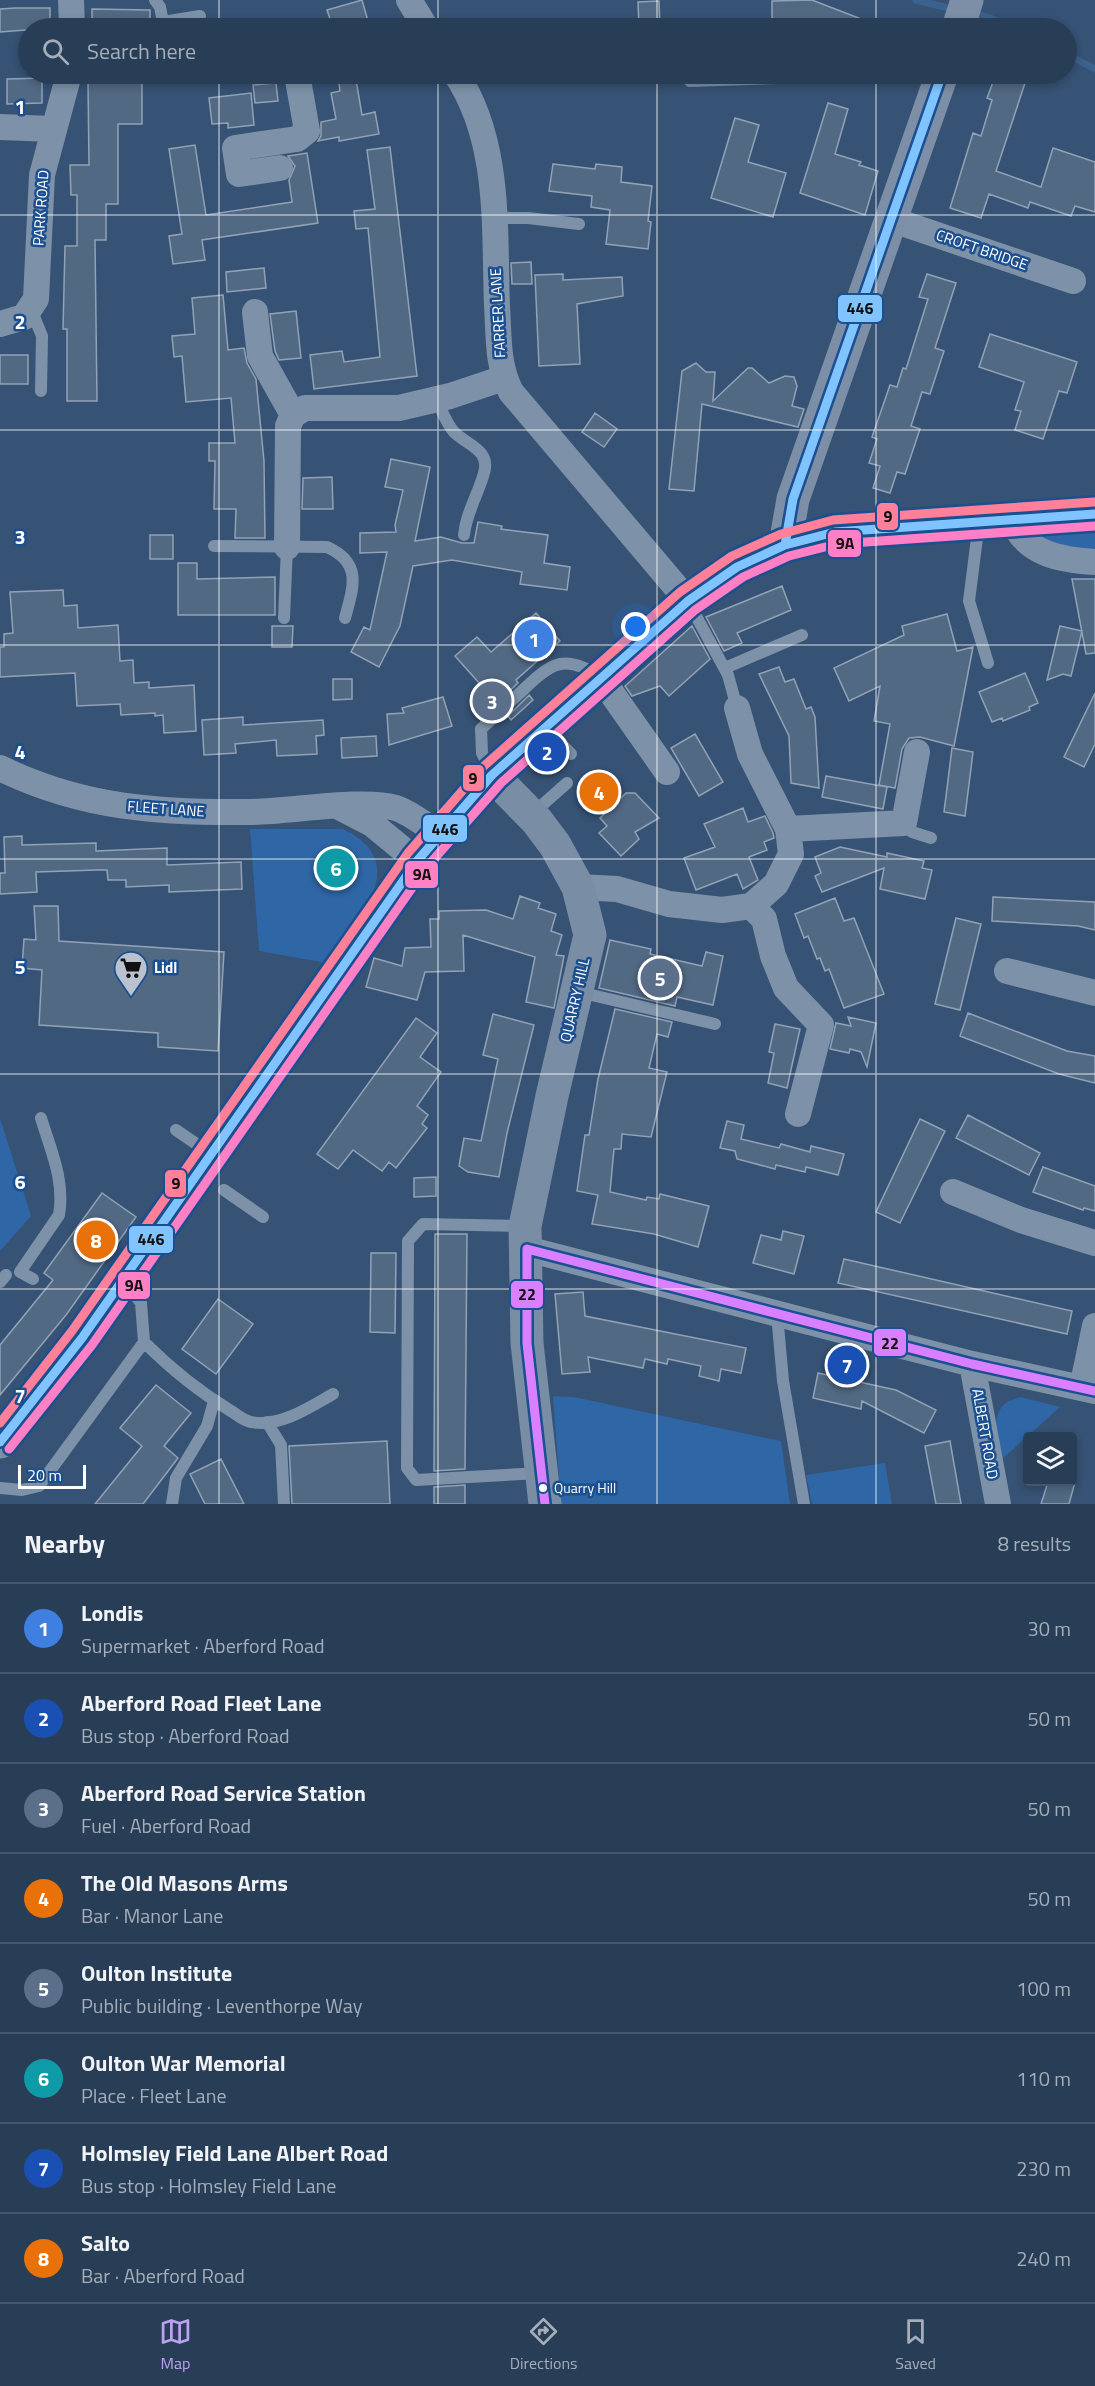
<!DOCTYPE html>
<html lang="en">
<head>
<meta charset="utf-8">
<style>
	body { margin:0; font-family:"Titillium Web",sans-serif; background:#344961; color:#f1f3f6 }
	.controls { position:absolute; right:18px; bottom:18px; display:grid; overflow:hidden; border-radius:6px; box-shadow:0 3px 9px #0003 }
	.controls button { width:54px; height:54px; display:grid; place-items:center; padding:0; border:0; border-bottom:2px solid #44576d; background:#283e57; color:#f1f3f6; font:30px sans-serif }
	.scale { position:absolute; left:18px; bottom:15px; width:68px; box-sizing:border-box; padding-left:6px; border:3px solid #fff; border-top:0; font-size:16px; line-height:21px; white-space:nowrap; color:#fff; -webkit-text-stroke:4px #1b4f8f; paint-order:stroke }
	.you { position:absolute; left:636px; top:627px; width:21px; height:21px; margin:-15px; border:4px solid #fff; border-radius:50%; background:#1a73e8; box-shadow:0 0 0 9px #1a73e833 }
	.badge { display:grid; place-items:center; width:39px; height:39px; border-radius:50%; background:#bca0f2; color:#fff; font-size:20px; font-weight:700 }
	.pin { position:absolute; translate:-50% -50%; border:3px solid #fff; box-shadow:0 2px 6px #0006 }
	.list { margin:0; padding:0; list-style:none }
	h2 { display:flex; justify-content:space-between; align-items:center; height:78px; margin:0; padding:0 24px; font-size:26px }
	h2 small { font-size:20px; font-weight:400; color:#a5aeba }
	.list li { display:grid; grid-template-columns:39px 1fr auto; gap:18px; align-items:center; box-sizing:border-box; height:90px; padding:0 24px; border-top:2px solid #44576d }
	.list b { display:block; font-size:22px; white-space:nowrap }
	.list p { margin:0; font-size:20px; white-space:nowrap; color:#a5aeba }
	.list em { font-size:20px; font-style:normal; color:#a5aeba }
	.icon { flex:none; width:33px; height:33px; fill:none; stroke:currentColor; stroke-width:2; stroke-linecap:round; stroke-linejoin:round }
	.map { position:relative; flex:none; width:1095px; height:1504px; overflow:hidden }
	.search { position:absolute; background:#283e57; box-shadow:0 3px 9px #0003; left:18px; right:18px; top:18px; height:66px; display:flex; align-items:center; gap:15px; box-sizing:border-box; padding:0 21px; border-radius:33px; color:#a5aeba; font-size:22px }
	.sheet { height:798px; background:#283e57 }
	nav { display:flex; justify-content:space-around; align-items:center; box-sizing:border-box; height:84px; border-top:2px solid #44576d; background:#283e57; font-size:16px; color:#a5aeba }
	nav a { display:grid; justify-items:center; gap:3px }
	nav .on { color:#bca0f2 }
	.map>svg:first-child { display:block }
</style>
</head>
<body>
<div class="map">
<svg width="1095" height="1504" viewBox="0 0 1095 1504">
	<rect width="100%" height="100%" fill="#365274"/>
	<path fill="#2f66a5" d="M1095 529V552L1067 549 1033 533Z
		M250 829H343C415 863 356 922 326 963L259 951Z
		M0 1118 31 1216 0 1251Z
		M553 1396 574 1397 781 1441 790 1504H561Z
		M1021 1397 1060 1407 1002 1459C997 1434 986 1404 1021 1397Z
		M885 1463 892 1504H812L806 1475Z"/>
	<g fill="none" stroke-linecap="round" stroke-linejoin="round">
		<path stroke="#3b618d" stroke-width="7" d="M916 0 956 10
			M973 14 990 18 1012 28
			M1066 54 1095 69"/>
	</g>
	<path fill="#526984" stroke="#92a2b6" stroke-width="1.5" d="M362 0 370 28H333L327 10Z
		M812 0 882 27 881 28H799L772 18V1Z
		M659 1 660 28H639L638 2Z
		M15 8H50V28L0 32V9Z
		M92 9 150 10V28H92Z
		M119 74H142V124H118V204H106V240H95L97 401H67V329H63L65 246H77V195H71L70 165H89L88 82H119Z
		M355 74 362 115 375 112 379 134 339 141V137L318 141 321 136V122L336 119 331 93 340 91 338 76Z
		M996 74H1025L1022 83H1025L996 171 1041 187 1053 148 1095 162V212L1075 206 1071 216 1030 202 1028 208 989 194 981 218 950 208 973 133 981 136 992 100 987 98Z
		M42 78V103L7 104V79Z
		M276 83 278 101 255 103 253 85Z
		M251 93 254 125 228 128V123L212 124 209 98Z
		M828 103 848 109 835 154 861 162 859 165 878 171 865 215 800 193Z
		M735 118 759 125 748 162 786 173 773 217 711 198Z
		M195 145 206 215 292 202 289 180 295 166 288 156 307 153 318 223 202 240 205 260 173 264 169 236 182 234 169 149Z
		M390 147 417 376 314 389 310 355 342 351 344 362 380 357 368 228 356 229 354 211 375 209 367 150Z
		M553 164 595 169 596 164 622 167 621 182 652 186 648 221 651 222 648 249 606 244 610 210 591 207 592 196 549 191Z
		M531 262 532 284H512L511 263Z
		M264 268 266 288 227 292 226 272Z
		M563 274V280L622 277 623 296 577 304 580 364 539 366 535 275Z
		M927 274 956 283 935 348 944 351 930 394 922 392 911 426 920 429 905 474 897 472 890 493 873 488 880 466 869 463 877 439 872 437 890 385 897 387 903 368 906 369 928 299 919 297Z
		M223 295 228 350 244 348 247 363 256 379 264 461 265 538H235L236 509H214L215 461H209V443H235L231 398 186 402 182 356 174 357 172 336 195 334 192 298Z
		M296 311 301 358 279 360 275 351 270 314Z
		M990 334 1077 362 1067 393 1059 391 1043 439 1015 430 1021 411 1015 410 1024 382 979 367Z
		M0 355H28V384H0Z
		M696 363 706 372H715L713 401 748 368H752L769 383 785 376 794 377 797 386 792 406 804 409 798 427 702 404 694 491 669 489 682 371Z
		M595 413 617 429 604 447 582 432Z
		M391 459 430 467 415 541 441 537 462 543H474L478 522 502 526 501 529 548 535 544 563 570 567 567 590 520 584 522 572 452 560 413 566 400 626 379 667 351 652 364 627 370 630 387 552 360 553V533L396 532 395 525 403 490 385 487Z
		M332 477 333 509H302L303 478Z
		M150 535H173V559H150Z
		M178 563H197V579L275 577V615H178Z
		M1072 579H1095V653L1086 654Z
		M782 586 791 610 737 633 742 643 724 651 706 617Z
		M63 590 64 606 77 605 78 628 118 625 120 661 133 660 134 683 149 682V688L194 685 196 731 164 733 163 715 155 716V713L121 715 120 704 77 706 75 673 0 677V647H4V634L13 633 10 592Z
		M536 613 560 641 516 680 518 683 497 703 455 656 477 637 491 652Z
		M947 614 957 651 973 647 954 746 920 737 909 738 902 749 895 788 879 785 890 724 874 721 880 686 849 701 834 668 904 635 902 626Z
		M272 626H293L292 647H272Z
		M692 626 710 659 669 696 660 686 632 696 625 686Z
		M1060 626 1082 631 1071 676 1063 674 1047 680Z
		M779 667 785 682 794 679 806 709 811 707 815 717 819 788 791 783 789 736 759 674Z
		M1025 673 1038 703 1029 707 1030 710 1003 721 1002 718 992 722 979 692Z
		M333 679H352V699L333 700Z
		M1095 693V744L1084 767 1064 757Z
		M529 695 533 700 511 720 508 716Z
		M443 697 452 726 389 745 387 714 404 713 402 708Z
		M243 717V725L323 720 324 735 316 736 317 754 277 756 276 740 235 744 236 753 204 755 202 720Z
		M695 734 723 782 699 796 671 748Z
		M376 736 377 756 342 758 341 738Z
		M952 748 973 752 965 816 944 812Z
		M826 776 887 787 883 809 822 797Z
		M626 793H635L659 818 635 832 639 839 621 856 599 833 607 826 600 818Z
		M743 808 748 822 765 816 773 833 774 838 764 842 767 850 749 857 758 880 743 889 737 874 696 890 684 858 715 847 704 824Z
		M22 836V845L96 843V851L167 848V865L241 862 242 889 169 892V885L126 887V880H108L107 870H98L36 872 37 892 0 894V873H5L4 837Z
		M840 847 887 857V853L924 861 922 868 932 870 925 899 880 889 884 868 822 892 815 876 821 873 815 857Z
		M520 896 540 903 538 908 556 914 551 931 562 935 556 955 564 956 554 1008 526 1002 535 957 463 935 464 971 425 972 417 1000 366 987 374 958 402 966 405 948 431 947 430 919H439V911L486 910 513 919Z
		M993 897 1095 902V930L1078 926 992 921Z
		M835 898 844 921 854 918 884 994 844 1008 829 969 825 971 820 958 817 959 808 936 804 938 795 914Z
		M34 906H58L59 941 224 952 218 1051 158 1047V1033L39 1025 42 970 22 968 24 939 36 940Z
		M956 918 981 924 960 1010 935 1004Z
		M610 940 651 949 650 954 702 966 706 952 723 956 713 1005 677 997 675 1006 599 988Z
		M615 1009 672 1022 668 1037 657 1034 649 1068 667 1072 651 1137 622 1134 621 1149H614L610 1192 646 1200 647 1197 659 1199 660 1194 709 1206 698 1247 654 1234 592 1224 598 1195 577 1191 585 1135H589L598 1079Z
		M968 1013 1067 1051 1095 1056V1083L1059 1074 960 1036Z
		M493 1014 534 1025 507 1133 499 1177 468 1172 459 1166 464 1138 481 1141 498 1059 483 1055Z
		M848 1017 876 1023 867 1067 861 1052 850 1049 849 1053 830 1049 836 1023 851 1026Z
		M416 1018 437 1033 420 1057 441 1072 417 1106 428 1115 422 1124 427 1128 396 1168 389 1162 382 1171 353 1150 338 1169 317 1154Z
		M775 1024 800 1029 787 1088 768 1083 774 1053 769 1052Z
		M968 1115 1040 1153 1029 1175 956 1138Z
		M920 1119 945 1131 900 1223 876 1212Z
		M727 1121 744 1125 741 1139 779 1148 781 1144 810 1152 811 1146 844 1154 838 1175 806 1167 805 1172 776 1165 775 1169 737 1159 735 1151 720 1148Z
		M1043 1167 1095 1186V1211L1084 1208 1083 1210 1033 1192Z
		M436 1177V1196L414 1197V1178Z
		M102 1193 136 1217 66 1315 0 1395V1345L53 1280 44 1273Z
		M783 1231 804 1236 794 1274 753 1263 761 1235 781 1240Z
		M435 1234H467L465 1469 434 1471Z
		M371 1253H396L395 1333 370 1332Z
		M844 1259 1072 1311 1067 1334 838 1283Z
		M583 1292 585 1316 746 1348 741 1373 721 1369 719 1381 699 1376 701 1366 668 1359 667 1364 645 1359 643 1368 588 1357 590 1372 562 1374 555 1294Z
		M218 1299 253 1324 216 1374 182 1349Z
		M818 1373 896 1390 936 1410 924 1433 862 1401 861 1409 813 1398Z
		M156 1385 191 1413 164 1446 178 1458 143 1504H95L142 1446 120 1428Z
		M387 1441 390 1504H292L289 1446Z
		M950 1441 961 1504H936L925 1446Z
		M221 1459 244 1504H205L190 1474Z
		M1048 1482H1075L1069 1504H1041Z
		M465 1485V1504H434V1487Z"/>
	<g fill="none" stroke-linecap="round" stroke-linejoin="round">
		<path stroke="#7d92a8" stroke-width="12" d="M155 0 160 7 163 22 200 16
			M690 81 900 74
			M494 218H528L579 224
			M31 309 42 336 41 391
			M436 399C442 410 446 423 454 432 467 445 491 450 484 473 478 495 466 513 464 535
			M979 522 969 601 988 663
			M214 546 327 547C363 563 353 588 345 618
			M689 603 728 675 737 708
			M284 618 287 547
			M725 668 802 635
			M547 729 571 754
			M492 774 482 753 481 729C495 716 509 703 523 690 551 663 565 653 600 677
			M532 814 567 783
			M904 823 912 832 931 838
			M579 992 715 1024
			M176 1130 211 1154
			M224 1190 263 1217
			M524 1226 423 1224 408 1241 407 1468 416 1480 540 1473
			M33 1279 20 1272 59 1215C65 1181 51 1151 41 1118
			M125 1281 141 1303 144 1342C171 1369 198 1391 231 1411 236 1414 244 1421 251 1422 279 1428 310 1407 333 1394
			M0 1282 6 1275
			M777 1314 783 1381 804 1504
			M267 1422 281 1445 284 1504
			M0 1488 22 1490 39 1486 144 1342
			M172 1504 176 1478 207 1426 214 1401"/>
		<path stroke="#7d92a8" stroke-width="26" d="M71 0 72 28
			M409 0 426 28
			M456 74C501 142 494 228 497 306 499 336 497 365 511 392L688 601
			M0 127 52 129
			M280 168 239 174 235 148 297 139 307 131 297 74
			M890 219 1073 281
			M255 312 260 356 293 415
			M0 324 24 317 36 299 42 175 69 74
			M1012 519C1025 554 1061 560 1095 562
			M287 547 288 426 293 415 305 408H399L450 396 504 378
			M601 678 667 772
			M0 768C82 808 159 813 250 812 289 812 362 798 396 808 411 813 425 825 439 834
			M341 808 372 824 417 861
			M788 829 904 823 917 752
			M578 887 617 889 669 904 722 910 751 906 776 884 791 854 788 829 750 754 737 708
			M751 906 764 919 773 956 786 988 821 1025 798 1114
			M1007 971 1095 993
			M953 1192 1021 1220 1095 1243
			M527 1249 972 1364 1095 1391
			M972 1364 998 1504
			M1082 1388 1095 1326"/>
		<path stroke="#798da4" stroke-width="33" d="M492 775 537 821 555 845 578 887 590 935 552 1096 525 1226 527 1343 545 1504"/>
		<path stroke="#7d8ea7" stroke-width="33" d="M958 28 967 0
			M785 545 793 499 942 74
			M0 1442 82 1338 417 861 492 775 688 601 737 567 785 545 835 532 882 527 1095 514"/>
		<defs>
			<path id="bus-1" d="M785 545 793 499 942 74
				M0 1442 82 1338 417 861 492 775 688 601 737 567 785 545 835 532 1095 514"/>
			<path id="bus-2" d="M9 1449 92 1345 426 868 501 783 695 610 743 577 789 556 837 544 1095 526"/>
			<path id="bus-3" d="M0 1423 72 1331 408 853 484 766 680 592 732 556 781 534 833 520 1094 502"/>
			<path id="bus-4" d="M545 1504 527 1343V1249L972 1364 1095 1391"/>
		</defs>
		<use href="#bus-1" stroke="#1b4f8f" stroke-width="14"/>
		<use href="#bus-2" stroke="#1b4f8f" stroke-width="14"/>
		<use href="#bus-3" stroke="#1b4f8f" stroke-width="14"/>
		<use href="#bus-4" stroke="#1b4f8f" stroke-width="14"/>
		<use href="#bus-1" stroke="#80c4ff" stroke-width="9"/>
		<use href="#bus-2" stroke="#ff80c5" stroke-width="9"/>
		<use href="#bus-3" stroke="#ff8098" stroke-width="9"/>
		<use href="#bus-4" stroke="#d880ff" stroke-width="9"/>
	</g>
	<path fill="none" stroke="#fff" stroke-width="1.5" stroke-opacity="0.55" d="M219 0V28M438 0V28M657 0V28M876 0V28M219 74V1504M438 74V1504M657 74V1504M876 74V1504M0 215H1095M0 430H1095M0 645H1095M0 859H1095M0 1074H1095M0 1289H1095"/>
	<defs>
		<symbol id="supermarket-pin" viewBox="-11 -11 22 30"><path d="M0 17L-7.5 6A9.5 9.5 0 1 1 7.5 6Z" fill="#b9c2ce" stroke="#1b4f8f"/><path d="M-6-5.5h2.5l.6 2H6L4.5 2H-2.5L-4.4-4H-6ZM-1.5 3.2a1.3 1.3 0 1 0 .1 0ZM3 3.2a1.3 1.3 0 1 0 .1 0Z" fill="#111"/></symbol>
	</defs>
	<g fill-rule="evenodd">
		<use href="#supermarket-pin" x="112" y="949" width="38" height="52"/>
	</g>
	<circle fill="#fff" stroke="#1b4f8f" stroke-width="2" cx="543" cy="1488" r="5"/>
	<g text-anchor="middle" stroke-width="5" stroke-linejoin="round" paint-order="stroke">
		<g font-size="14" fill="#fff" stroke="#1b4f8f" text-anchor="start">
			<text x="554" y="1493">Quarry Hill</text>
		</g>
		<g font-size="15" fill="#fff" stroke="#1b4f8f">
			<text transform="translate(41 208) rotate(-86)" y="5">PARK ROAD</text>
			<text transform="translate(982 250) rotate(19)" y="5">CROFT BRIDGE</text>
			<text transform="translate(498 313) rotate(-93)" y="5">FARRER LANE</text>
			<text transform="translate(166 809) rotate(4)" y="5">FLEET LANE</text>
			<text transform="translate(575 1000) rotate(-77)" y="5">QUARRY HILL</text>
			<text transform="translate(985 1434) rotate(80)" y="5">ALBERT ROAD</text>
		</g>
		<g font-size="15" font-weight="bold" fill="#fff" stroke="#1b4f8f" text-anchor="start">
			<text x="154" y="973">Lidl</text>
		</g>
	</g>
	<g font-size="20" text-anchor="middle" font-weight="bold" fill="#fff" stroke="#1b4f8f" stroke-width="5" stroke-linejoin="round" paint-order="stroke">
		<text x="20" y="114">1</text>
		<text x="20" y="329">2</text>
		<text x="20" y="544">3</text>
		<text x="20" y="759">4</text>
		<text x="20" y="974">5</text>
		<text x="20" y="1189">6</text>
		<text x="20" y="1403">7</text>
	</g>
	<g stroke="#1b4f8f" stroke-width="2">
		<rect x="837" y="294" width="46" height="29" rx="6" fill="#80c4ff"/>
		<rect x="876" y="502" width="23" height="29" rx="6" fill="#ff8098"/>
		<rect x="827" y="529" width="35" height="29" rx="6" fill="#ff80c5"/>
		<rect x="462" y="764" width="23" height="28" rx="6" fill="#ff8098"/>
		<rect x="422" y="814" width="46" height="29" rx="6" fill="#80c4ff"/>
		<rect x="404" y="860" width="35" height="29" rx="6" fill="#ff80c5"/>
		<rect x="164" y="1169" width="23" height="29" rx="6" fill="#ff8098"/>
		<rect x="128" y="1225" width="46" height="29" rx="6" fill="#80c4ff"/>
		<rect x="117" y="1271" width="34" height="29" rx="6" fill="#ff80c5"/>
		<rect x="510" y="1280" width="34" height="29" rx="6" fill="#d880ff"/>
		<rect x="873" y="1328" width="34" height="29" rx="6" fill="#d880ff"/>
	</g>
	<g font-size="16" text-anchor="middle" font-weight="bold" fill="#111">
		<text x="860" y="314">446</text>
		<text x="888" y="522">9</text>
		<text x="845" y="549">9A</text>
		<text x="473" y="784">9</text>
		<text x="445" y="835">446</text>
		<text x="422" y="880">9A</text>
		<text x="176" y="1189">9</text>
		<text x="151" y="1245">446</text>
		<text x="134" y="1291">9A</text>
		<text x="527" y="1300">22</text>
		<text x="890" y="1349">22</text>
	</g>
</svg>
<div class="controls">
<button><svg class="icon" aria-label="layers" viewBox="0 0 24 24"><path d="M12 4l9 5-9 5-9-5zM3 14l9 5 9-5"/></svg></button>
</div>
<div class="scale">20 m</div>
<div class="you"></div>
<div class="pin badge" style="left:534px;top:639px;background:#3f7fe0">1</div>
<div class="pin badge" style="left:547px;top:752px;background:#1a4fb4">2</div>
<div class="pin badge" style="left:492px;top:701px;background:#5c6f8a">3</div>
<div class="pin badge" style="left:599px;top:792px;background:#e8710a">4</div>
<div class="pin badge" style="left:660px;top:978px;background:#5c6f8a">5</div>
<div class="pin badge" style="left:336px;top:868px;background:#0f9aa8">6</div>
<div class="pin badge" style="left:847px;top:1365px;background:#1a4fb4">7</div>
<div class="pin badge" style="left:96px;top:1240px;background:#e8710a">8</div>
<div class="search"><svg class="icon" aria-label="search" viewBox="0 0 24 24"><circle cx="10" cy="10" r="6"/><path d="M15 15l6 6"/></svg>Search here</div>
</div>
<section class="sheet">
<h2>Nearby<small>8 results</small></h2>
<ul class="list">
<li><span class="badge" style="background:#3f7fe0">1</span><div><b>Londis</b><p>Supermarket · Aberford Road</p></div><em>30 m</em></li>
<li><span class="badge" style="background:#1a4fb4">2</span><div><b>Aberford Road Fleet Lane</b><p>Bus stop · Aberford Road</p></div><em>50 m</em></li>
<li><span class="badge" style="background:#5c6f8a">3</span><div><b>Aberford Road Service Station</b><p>Fuel · Aberford Road</p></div><em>50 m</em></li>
<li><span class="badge" style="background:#e8710a">4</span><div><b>The Old Masons Arms</b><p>Bar · Manor Lane</p></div><em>50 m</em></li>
<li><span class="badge" style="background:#5c6f8a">5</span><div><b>Oulton Institute</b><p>Public building · Leventhorpe Way</p></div><em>100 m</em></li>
<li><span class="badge" style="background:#0f9aa8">6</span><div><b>Oulton War Memorial</b><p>Place · Fleet Lane</p></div><em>110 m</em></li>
<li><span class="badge" style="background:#1a4fb4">7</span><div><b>Holmsley Field Lane Albert Road</b><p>Bus stop · Holmsley Field Lane</p></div><em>230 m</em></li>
<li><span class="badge" style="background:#e8710a">8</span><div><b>Salto</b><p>Bar · Aberford Road</p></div><em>240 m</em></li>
</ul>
</section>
<nav>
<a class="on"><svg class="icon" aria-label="map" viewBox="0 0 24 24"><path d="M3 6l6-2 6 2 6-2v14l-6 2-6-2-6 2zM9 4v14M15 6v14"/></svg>Map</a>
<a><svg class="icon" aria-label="directions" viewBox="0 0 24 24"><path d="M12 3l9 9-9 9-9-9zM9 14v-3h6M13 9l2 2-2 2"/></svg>Directions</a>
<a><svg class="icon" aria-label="saved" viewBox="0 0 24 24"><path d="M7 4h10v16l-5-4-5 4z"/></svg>Saved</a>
</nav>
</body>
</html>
